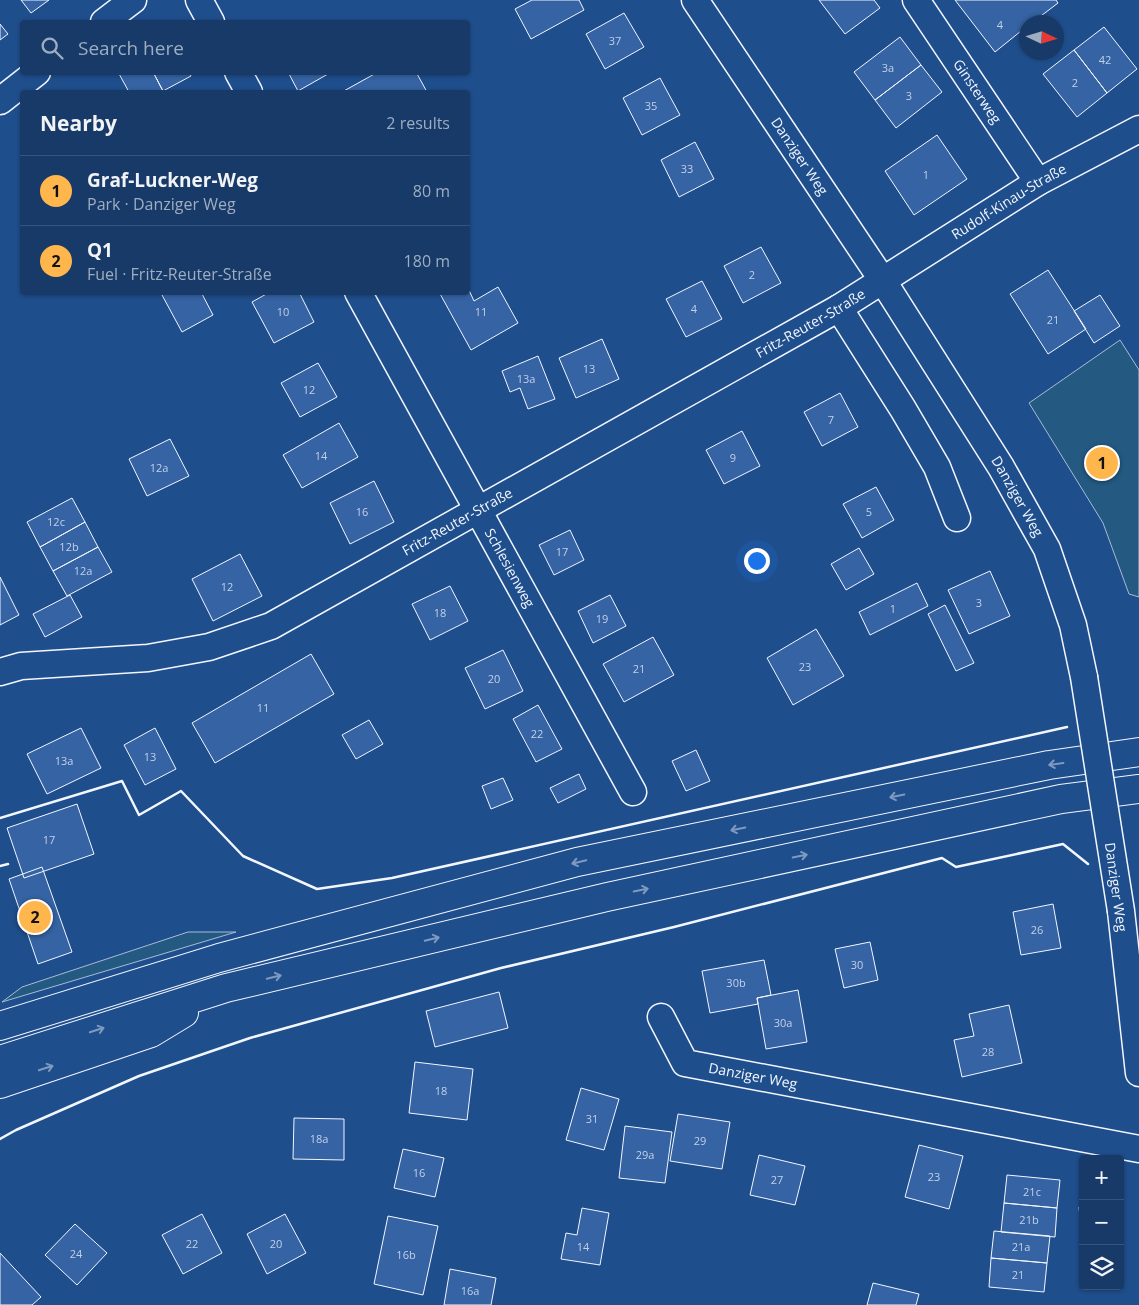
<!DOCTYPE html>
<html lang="en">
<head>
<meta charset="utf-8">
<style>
	body { margin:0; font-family:"Open Sans",sans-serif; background:#244571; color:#f1f3f6 }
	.controls { position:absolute; right:15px; bottom:15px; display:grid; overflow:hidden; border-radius:5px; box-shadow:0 1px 4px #0004 }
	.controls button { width:45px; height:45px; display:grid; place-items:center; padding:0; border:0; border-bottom:1px solid #36547d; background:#173a69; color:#f1f3f6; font:25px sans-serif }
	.compass { position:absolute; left:1019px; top:15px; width:45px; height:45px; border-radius:50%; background:#173a69; box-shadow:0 1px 4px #0004; rotate:94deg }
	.you { position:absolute; left:756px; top:560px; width:18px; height:18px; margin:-12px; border:4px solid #fff; border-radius:50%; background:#1a73e8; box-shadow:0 0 0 8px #1a73e833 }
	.badge { display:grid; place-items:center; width:32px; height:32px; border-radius:50%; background:#ffb74d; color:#111; font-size:16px; font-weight:700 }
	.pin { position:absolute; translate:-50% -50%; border:2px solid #fff; box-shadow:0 1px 5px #0006 }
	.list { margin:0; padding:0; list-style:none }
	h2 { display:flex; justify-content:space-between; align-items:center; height:65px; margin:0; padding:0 20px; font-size:21px }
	h2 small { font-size:16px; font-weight:400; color:#9eadc0 }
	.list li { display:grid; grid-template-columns:32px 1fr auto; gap:15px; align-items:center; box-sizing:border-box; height:70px; padding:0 20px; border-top:1px solid #36547d }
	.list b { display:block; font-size:19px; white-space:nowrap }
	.list p { margin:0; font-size:16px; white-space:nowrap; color:#9eadc0 }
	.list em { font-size:16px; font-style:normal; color:#9eadc0 }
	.icon { flex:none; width:28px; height:28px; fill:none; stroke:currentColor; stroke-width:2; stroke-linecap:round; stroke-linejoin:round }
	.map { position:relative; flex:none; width:1139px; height:1305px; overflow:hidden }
	.search { position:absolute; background:#173a69; box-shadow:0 1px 4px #0004; left:20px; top:20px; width:450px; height:55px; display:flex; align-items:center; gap:12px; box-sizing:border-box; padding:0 18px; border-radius:5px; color:#9eadc0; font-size:19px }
	.panel { position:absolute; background:#173a69; box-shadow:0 1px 4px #0004; left:20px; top:90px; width:450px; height:205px; border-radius:5px }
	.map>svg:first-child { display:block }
</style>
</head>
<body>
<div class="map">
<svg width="1139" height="1305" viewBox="0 0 1139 1305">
	<rect width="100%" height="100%" fill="#1f4e8c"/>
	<path fill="#245a82" stroke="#a8bbd7" d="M1120 340 1139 370V597L1129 594 1103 523 1029 403Z
		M188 932H236L2 1002 22 987Z"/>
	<path fill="#3563a3" stroke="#f2f6ff" d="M21 0H49L31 13Z
		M532 0H579L584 10 531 39 515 9Z
		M819 0H874L880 8 845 34Z
		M955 0H1056L1058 3 1033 22H1026V27L995 52Z
		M624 13 644 47 605 69 586 34Z
		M0 24 8 34 0 40Z
		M1104 27 1137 69 1107 93 1074 50Z
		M900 37 921 65 875 100 854 72Z
		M1074 50 1107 93 1077 117 1043 74Z
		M921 65 942 92 896 128 875 100Z
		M118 72H153L163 91 160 92H129Z
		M153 72H189L191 76 163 91Z
		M288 72H328V74L298 91Z
		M378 72H416L427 92H342Z
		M660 78 680 115 642 135 623 98Z
		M937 135 967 179 914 215 885 171Z
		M695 142 714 179 679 197 661 160Z
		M761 247 781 283 743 303 724 266Z
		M1048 270 1086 329 1048 354 1010 294Z
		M702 281 722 319 686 337 666 299Z
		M498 287 518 323 471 350 439 292H468V288L474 301Z
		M166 292H201L213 315 182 332 162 295Z
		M270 292H299L314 322 274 343 252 302Z
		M1100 295 1120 326 1094 343 1074 311Z
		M602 339 619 379 576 398 559 358Z
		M538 356 555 399 528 409 520 388 510 392 502 371Z
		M318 363 337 397 300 417 281 383Z
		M840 393 858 427 822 446 804 412Z
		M339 423 358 457 302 488 283 455Z
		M742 431 760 466 724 484 706 450Z
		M170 439 189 476 147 496 129 459Z
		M374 481 394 522 350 544 330 503Z
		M876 487 894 520 862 538 843 504Z
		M72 498 85 522 40 547 27 522Z
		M85 522 98 547 53 571 40 547Z
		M570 530 584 560 554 575 539 545Z
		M98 547 112 572 67 596 53 571Z
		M859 548 874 574 846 590 831 564Z
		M240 554 262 596 213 621 192 579Z
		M990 571 1010 616 969 634 948 590Z
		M0 577 19 615 0 625Z
		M917 583 928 606 870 635 859 612Z
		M450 586 468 621 430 640 412 604Z
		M70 595 82 617 45 637 33 614Z
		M610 595 626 626 593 643 578 611Z
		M945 605 974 663 956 671 928 614Z
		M816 629 844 676 793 705 767 658Z
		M653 637 674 675 624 702 603 664Z
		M503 650 523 691 485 709 465 668Z
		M311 654 334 694 215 763 192 723Z
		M538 705 562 749 536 762 513 719Z
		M369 720 383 744 356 759 342 735Z
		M81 728 101 768 47 794 27 754Z
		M155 728 176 769 145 785 124 745Z
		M696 750 710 781 686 791 672 761Z
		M579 774 586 789 558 803 550 788Z
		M503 778 513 800 491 809 482 786Z
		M77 804 94 854 24 878 7 828Z
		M42 867 72 952 38 964 9 879Z
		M1053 904 1061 948 1021 955 1013 912Z
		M870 942 878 980 844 988 835 949Z
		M764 960 771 995 757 998 758 1004 710 1013 702 971Z
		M798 990 807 1042 766 1049 757 998Z
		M499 992 508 1028 435 1047 426 1011Z
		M1009 1005 1022 1063 962 1077 954 1040 974 1036 969 1014Z
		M415 1062 473 1069 467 1120 409 1113Z
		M581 1088 619 1099 604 1150 566 1140Z
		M678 1114 730 1122 722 1169 670 1161Z
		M294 1118 344 1119V1160L293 1159Z
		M625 1126 672 1132 665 1183 619 1178Z
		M919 1145 963 1156 949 1209 905 1197Z
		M403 1149 444 1158 435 1197 394 1188Z
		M759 1155 805 1166 795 1205 750 1195Z
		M1007 1175 1060 1180 1057 1208 1004 1203Z
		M1004 1203 1057 1208 1055 1237 1001 1232Z
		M1083 1206V1249L1079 1207Z
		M582 1208 609 1213 600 1265 561 1259 566 1233 577 1235Z
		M202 1214 222 1253 183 1274 162 1235Z
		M285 1214 306 1253 267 1274 247 1234Z
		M388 1216 438 1226 423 1295 374 1284Z
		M75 1224 107 1253 77 1285 45 1255Z
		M994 1231 1050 1236 1047 1263 991 1258Z
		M0 1253 41 1297 32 1305H0Z
		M991 1258 1047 1263 1044 1292 989 1287Z
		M450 1269 496 1278 491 1305H444Z
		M873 1283 919 1294 916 1305H867Z"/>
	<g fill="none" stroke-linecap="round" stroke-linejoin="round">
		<defs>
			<g id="street">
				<path d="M199 0 211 22"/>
				<path id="s1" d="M695 0 883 281 1001 467 1047 549 1073 625 1084 677"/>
				<path id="s2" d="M916 0 1038 182"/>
				<path d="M104 22 133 0"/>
				<path d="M238 72 249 92"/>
				<path d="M0 101 37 72"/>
				<path id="s3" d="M358 292 633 792"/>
				<path d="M839 308 903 409 937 467 957 518"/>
				<path id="s4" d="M0 672 21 666 148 658 209 647 271 626 839 308 1038 182 1139 129"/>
				<path d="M1121 911 1139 1073"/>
				<path id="s5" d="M661 1017 685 1063 1139 1149"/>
			</g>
			<path id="highway" d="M0 1026 219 958 577 862 1049 765 1139 752
				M0 1060 226 988 607 897 1061 799 1139 789
				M0 1084 151 1033 184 1013"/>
		</defs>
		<use href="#street" stroke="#f2f6ff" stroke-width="29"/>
		<use href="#highway" stroke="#f2f6ff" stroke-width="30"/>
		<use href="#street" stroke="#1f4e8c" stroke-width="26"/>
		<use href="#highway" stroke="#1f4e8c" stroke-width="28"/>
		<defs>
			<path id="street-bridge" d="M1084 677 1121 911"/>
		</defs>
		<use href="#street-bridge" stroke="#f2f6ff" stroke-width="29" stroke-linecap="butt"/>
		<use href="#street-bridge" stroke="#1f4e8c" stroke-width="26"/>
		<path stroke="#f2f6ff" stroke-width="2.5" d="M0 818 122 781 139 815 181 791 243 856 317 889 392 878 1067 727
			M0 866 8 864
			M0 1139 16 1130 139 1076 250 1038 501 968 674 927 942 858 956 867 1063 844 1088 864"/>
	</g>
	<defs><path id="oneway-shaft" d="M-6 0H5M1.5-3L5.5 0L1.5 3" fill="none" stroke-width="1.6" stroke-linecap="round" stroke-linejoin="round" transform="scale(1.25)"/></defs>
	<g stroke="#7e9ac0">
		<use href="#oneway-shaft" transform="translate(1056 764) rotate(172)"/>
		<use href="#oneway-shaft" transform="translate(897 796) rotate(168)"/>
		<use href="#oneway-shaft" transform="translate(738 829) rotate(168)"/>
		<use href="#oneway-shaft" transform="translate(800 856) rotate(-12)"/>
		<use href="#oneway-shaft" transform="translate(579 862) rotate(167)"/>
		<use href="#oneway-shaft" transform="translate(641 890) rotate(-12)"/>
		<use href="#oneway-shaft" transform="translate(432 939) rotate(-14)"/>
		<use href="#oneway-shaft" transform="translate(274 977) rotate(-14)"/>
		<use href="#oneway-shaft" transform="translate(97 1030) rotate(-18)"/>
		<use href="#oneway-shaft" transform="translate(46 1068) rotate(-18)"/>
	</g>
	<g text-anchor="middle" stroke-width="4" stroke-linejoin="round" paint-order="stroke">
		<g font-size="11" fill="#c3d1e8">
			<text x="1000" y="29">4</text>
			<text x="615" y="45">37</text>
			<text x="1105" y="64">42</text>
			<text x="888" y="72">3a</text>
			<text x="1075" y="87">2</text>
			<text x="909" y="100">3</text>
			<text x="651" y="110">35</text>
			<text x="687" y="173">33</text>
			<text x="926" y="179">1</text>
			<text x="752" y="279">2</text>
			<text x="694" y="313">4</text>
			<text x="283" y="316">10</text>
			<text x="481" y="316">11</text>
			<text x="1053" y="324">21</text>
			<text x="589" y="373">13</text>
			<text x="526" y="383">13a</text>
			<text x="309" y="394">12</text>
			<text x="831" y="424">7</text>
			<text x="321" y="460">14</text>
			<text x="733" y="462">9</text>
			<text x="159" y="472">12a</text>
			<text x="362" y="516">16</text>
			<text x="869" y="516">5</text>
			<text x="56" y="526">12c</text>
			<text x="69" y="551">12b</text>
			<text x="562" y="556">17</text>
			<text x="83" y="575">12a</text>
			<text x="227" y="591">12</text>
			<text x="979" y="607">3</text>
			<text x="893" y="613">1</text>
			<text x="440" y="617">18</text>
			<text x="602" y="623">19</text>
			<text x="805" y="671">23</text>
			<text x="639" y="673">21</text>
			<text x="494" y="683">20</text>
			<text x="263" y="712">11</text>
			<text x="537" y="738">22</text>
			<text x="150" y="761">13</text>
			<text x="64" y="765">13a</text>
			<text x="49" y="844">17</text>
			<text x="1037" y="934">26</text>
			<text x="857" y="969">30</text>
			<text x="736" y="987">30b</text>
			<text x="783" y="1027">30a</text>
			<text x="988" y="1056">28</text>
			<text x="441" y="1095">18</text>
			<text x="592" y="1123">31</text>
			<text x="319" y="1143">18a</text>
			<text x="700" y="1145">29</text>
			<text x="645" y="1159">29a</text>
			<text x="419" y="1177">16</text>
			<text x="934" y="1181">23</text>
			<text x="777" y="1184">27</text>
			<text x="1032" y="1196">21c</text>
			<text x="1029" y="1224">21b</text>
			<text x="192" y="1248">22</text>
			<text x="276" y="1248">20</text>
			<text x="583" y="1251">14</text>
			<text x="1021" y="1251">21a</text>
			<text x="76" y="1258">24</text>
			<text x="406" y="1259">16b</text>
			<text x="1018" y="1279">21</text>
			<text x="470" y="1295">16a</text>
		</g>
		<g font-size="14" fill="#f2f6ff" stroke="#1f4e8c">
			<text dy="5" stroke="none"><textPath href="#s2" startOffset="110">Ginsterweg</textPath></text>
			<text dy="5" stroke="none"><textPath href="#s1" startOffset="188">Danziger Weg</textPath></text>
			<text dy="5" stroke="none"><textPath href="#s4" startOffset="1128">Rudolf-Kinau-Straße</textPath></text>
			<text dy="5" stroke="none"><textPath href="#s4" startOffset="895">Fritz-Reuter-Straße</textPath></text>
			<text dy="5" stroke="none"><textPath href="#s1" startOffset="592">Danziger Weg</textPath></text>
			<text dy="5" stroke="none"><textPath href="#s4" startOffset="490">Fritz-Reuter-Straße</textPath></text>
			<text dy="5" stroke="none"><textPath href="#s3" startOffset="315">Schlesienweg</textPath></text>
			<text transform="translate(1116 887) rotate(82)" y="5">Danziger Weg</text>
			<text dy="5" stroke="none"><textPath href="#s5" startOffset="121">Danziger Weg</textPath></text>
		</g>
	</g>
</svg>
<div class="controls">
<button>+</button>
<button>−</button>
<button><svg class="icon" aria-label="layers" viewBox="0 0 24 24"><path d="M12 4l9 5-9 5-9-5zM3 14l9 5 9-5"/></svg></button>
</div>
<svg class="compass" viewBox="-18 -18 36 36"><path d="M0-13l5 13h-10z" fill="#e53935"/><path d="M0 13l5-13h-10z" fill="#9eadc0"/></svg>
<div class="you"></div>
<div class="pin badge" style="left:1102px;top:463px">1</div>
<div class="pin badge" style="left:35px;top:917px">2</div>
<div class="search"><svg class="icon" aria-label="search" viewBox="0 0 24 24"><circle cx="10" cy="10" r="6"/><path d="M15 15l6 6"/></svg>Search here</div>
<section class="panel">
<h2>Nearby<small>2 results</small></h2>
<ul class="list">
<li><span class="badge">1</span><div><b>Graf-Luckner-Weg</b><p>Park · Danziger Weg</p></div><em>80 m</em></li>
<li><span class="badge">2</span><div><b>Q1</b><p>Fuel · Fritz-Reuter-Straße</p></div><em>180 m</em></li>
</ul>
</section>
</div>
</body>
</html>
